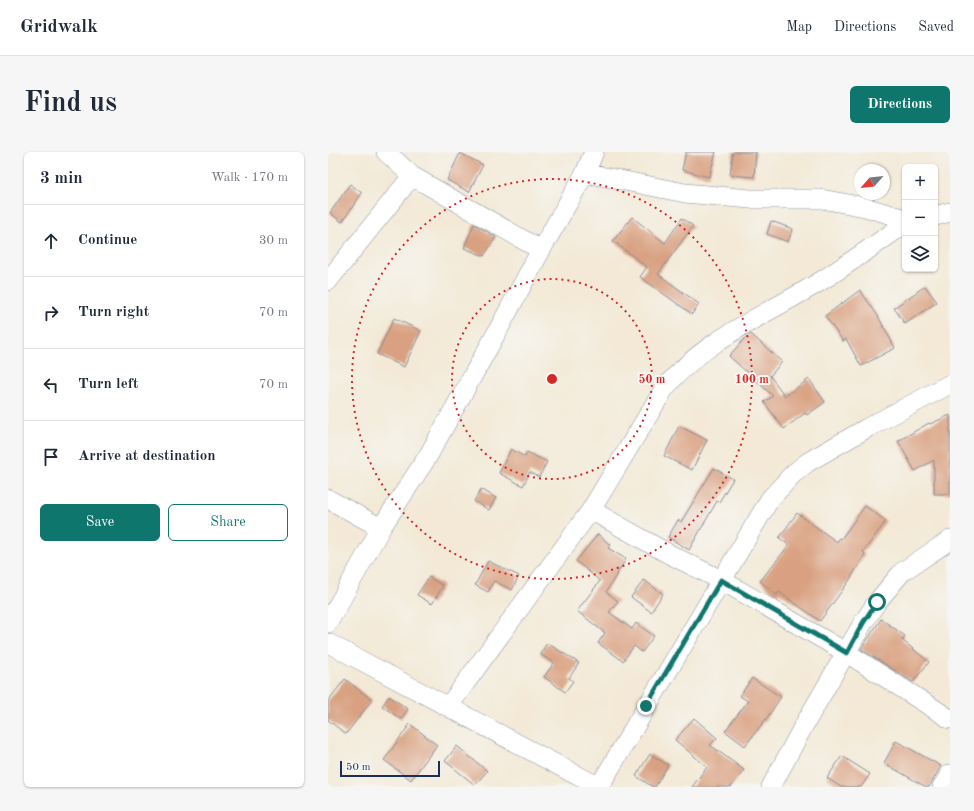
<!DOCTYPE html>
<html lang="en">
<head>
<meta charset="utf-8">
<style>
	body { margin:0; font-family:"Old Standard TT",serif; background:#f6f6f7; color:#1f2937 }
	.controls { position:absolute; right:12px; top:12px; display:grid; overflow:hidden; border-radius:6px; box-shadow:0 1px 3px #0004 }
	.controls button { width:36px; height:36px; display:grid; place-items:center; padding:0; border:0; border-bottom:1px solid #e0e1e3; background:#fff; color:#1f2937; font:20px sans-serif }
	.compass { position:absolute; left:526px; top:12px; width:36px; height:36px; border-radius:50%; background:#fff; box-shadow:0 1px 3px #0004; rotate:243deg }
	.scale { position:absolute; left:12px; bottom:10px; width:100px; box-sizing:border-box; padding-left:4px; border:2px solid #1b2f5e; border-top:0; font-size:11px; line-height:14px; white-space:nowrap; color:#1b2f5e; -webkit-text-stroke:3px #f6f6f2; paint-order:stroke }
	.stop { position:absolute; width:12px; height:12px; margin:-9px; border:3px solid #0f766e; border-radius:50%; background:#fff }
	.stop.end { background:#0f766e; border-color:#fff; box-shadow:0 1px 4px #0008 }
	.list { margin:0; padding:0; list-style:none }
	h2 { display:flex; justify-content:space-between; align-items:center; height:52px; margin:0; padding:0 16px; font-size:17px }
	h2 small { font-size:13px; font-weight:400; color:#747a83 }
	.list li { display:grid; grid-template-columns:26px 1fr auto; gap:12px; align-items:center; box-sizing:border-box; height:72px; padding:0 16px; border-top:1px solid #e0e1e3 }
	.list b { display:block; font-size:15px; white-space:nowrap }
	.list em { font-size:13px; font-style:normal; color:#747a83 }
	.actions { display:flex; gap:8px; padding:12px 16px }
	.actions a { flex:1; padding:9px 0; border:1px solid #0f766e; border-radius:6px; text-align:center; font-size:14px; color:#0f766e }
	.actions .main { background:#0f766e; color:#fff }
	.icon { flex:none; width:22px; height:22px; fill:none; stroke:currentColor; stroke-width:2; stroke-linecap:round; stroke-linejoin:round }
	.map { position:relative; flex:none; width:622px; height:635px; overflow:hidden; border-radius:6px }
	header { display:flex; align-items:center; gap:24px; box-sizing:border-box; height:56px; padding:0 20px; background:#fff; border-bottom:1px solid #e0e1e3 }
	header strong { font-size:19px }
	nav { display:flex; gap:22px; margin-inline-start:auto; font-size:14px }
	.intro { display:flex; align-items:center; justify-content:space-between; box-sizing:border-box; height:96px; padding:0 24px }
	h1 { margin:0; font-size:28px }
	.button { padding:10px 18px; border-radius:6px; background:#0f766e; color:#fff; font-size:14px; font-weight:700 }
	main { display:flex; gap:24px; padding:0 24px }
	aside { flex:1; background:#fff; border-radius:6px; box-shadow:0 1px 3px #0004 }
	.map>svg:first-child { display:block }
</style>
</head>
<body>
<header>
<strong>Gridwalk</strong>
<nav><a>Map</a><a>Directions</a><a>Saved</a></nav>
</header>
<div class="intro"><h1>Find us</h1><a class="button">Directions</a></div>
<main>
<aside>
<h2>3 min<small>Walk · 170 m</small></h2>
<ul class="list">
<li><svg class="icon" aria-label="ahead" viewBox="0 0 24 24"><path d="M12 20V5M6 11l6-6 6 6"/></svg><div><b>Continue</b></div><em>30 m</em></li>
<li><svg class="icon" aria-label="right" viewBox="0 0 24 24"><path d="M7 20v-9h11M14 6l5 5-5 5"/></svg><div><b>Turn right</b></div><em>70 m</em></li>
<li><svg class="icon" aria-label="left" viewBox="0 0 24 24"><path d="M17 20v-9H6M10 6l-5 5 5 5"/></svg><div><b>Turn left</b></div><em>70 m</em></li>
<li><svg class="icon" aria-label="arrive" viewBox="0 0 24 24"><path d="M6 21V4h12l-3 4 3 4H6"/></svg><div><b>Arrive at destination</b></div></li>
</ul>
<div class="actions"><a class="main">Save</a><a>Share</a></div>
</aside>
<div class="map">
<svg width="622" height="635" viewBox="0 0 622 635">
	<rect width="100%" height="100%" fill="#f6f6f2"/>
	<filter id="ink" filterUnits="userSpaceOnUse"><feTurbulence type="fractalNoise" baseFrequency=".025" numOctaves="2"/><feDisplacementMap in="SourceGraphic" scale="8" xChannelSelector="R" yChannelSelector="G"/><feConvolveMatrix kernelMatrix="1 2 1 2 8 2 1 2 1" color-interpolation-filters="sRGB"/></filter>
	<filter id="wash" filterUnits="userSpaceOnUse"><feTurbulence type="fractalNoise" baseFrequency=".012" numOctaves="4" result="noise"/><feDisplacementMap in="SourceGraphic" scale="16" xChannelSelector="R" yChannelSelector="G"/><feGaussianBlur stdDeviation="0.9" result="paint"/><feColorMatrix in="noise" values="0 0 0 0 0 0 0 0 0 0 0 0 0 0 0 0 0 1.4 0 .05"/><feComposite in="paint" operator="in"/></filter>
	<g filter="url(#wash)">
		<rect width="100%" height="100%" fill="#f3e9d6"/>
		<g id="blocks">
			<path fill="#d9a181" d="M358 0H388L381 25 354 18Z
				M405 0H428L426 25 402 23Z
				M132 1 155 13 141 40 119 28Z
				M22 32 34 41 14 70 2 61Z
				M304 65 337 91 354 66 365 74 330 122 371 152 364 162 312 125 319 115 285 89Z
				M443 69 465 77 460 90 439 82Z
				M146 72 168 85 156 104 136 96Z
				M597 134 609 150 577 172 566 156Z
				M532 138 550 164 567 196 533 214 518 187 515 189 497 164Z
				M66 166 93 179 76 215 49 202Z
				M423 182 454 210 442 224 457 244 481 227 497 250 479 263 477 261 456 277 436 250 445 244 401 204 419 184Z
				M622 263V342H606V308L587 319 570 289 601 271 602 272Z
				M351 274 379 288 364 318 336 304Z
				M183 297 197 305 199 300 219 310 211 325 202 320 195 334 171 321Z
				M386 316 405 327 391 350 389 349 361 398 340 385 350 368 353 370Z
				M153 337 168 346 161 358 146 349Z
				M537 354 558 369 535 400 537 402 521 429 492 469 451 440 449 443 432 429 461 393 451 386 469 361 509 390 511 386 513 387Z
				M270 382 282 393 280 396 298 407 278 440 290 449 281 460 304 477 308 471 326 484 314 500 306 494 295 509 270 491 277 481 249 459 272 429 248 409Z
				M160 409 191 424 184 438 166 429 160 440 147 433Z
				M101 425 115 434 104 452 89 443Z
				M316 428 335 442 323 460 303 445Z
				M553 467 577 484 574 488 601 510 585 530 533 497Z
				M219 491 251 511 241 526 245 529 237 540 216 525 226 511 212 502Z
				M424 526 453 545 441 563 417 594 397 579 420 549 412 544Z
				M17 527 44 548 18 582 0 568V549Z
				M61 544 80 557 73 567 54 554Z
				M366 566 389 586 382 593 416 618 403 635H364L379 615 347 588Z
				M82 572 109 593 83 628 56 608Z
				M568 589 613 614 601 635H598L556 611Z
				M129 594 159 619 147 633 117 609Z
				M322 602 340 613 327 635H325L308 624Z
				M514 604 542 622 533 635H513L499 626Z"/>
		</g>
	</g>
	<g filter="url(#ink)">
		<use href="#blocks" fill-opacity="0" stroke="#878c9a" stroke-width="1"/>
		<g fill="none" stroke-linecap="round" stroke-linejoin="round">
			<defs>
				<path id="minor" d="M58 0 84 24 213 98
					M257 21 357 41 422 47H493L537 55 577 67
					M607 64 622 60
					M0 129 84 24
					M0 347 53 376
					M263 358 339 401 393 428 519 501 622 567
					M0 471 53 376 100 304 169 180 213 98 257 21 266 0
					M0 491 271 635
					M120 555 263 358 336 237C376 187 440 162 493 129 522 111 549 91 577 72
					M271 635 442 347 465 322 480 310 539 276 622 232
					M443 635 475 575 535 471 549 450 574 420 622 388
					M614 635 622 622"/>
			</defs>
			<use href="#minor" stroke="#878c9a" stroke-width="20"/>
			<use href="#minor" stroke="#fff" stroke-width="19"/>
		</g>
	</g>
	<g fill="none" stroke-linecap="round" stroke-linejoin="round" filter="url(#ink)">
		<path stroke="#0f766e" stroke-width="5" d="M318 554 393 428 519 501 535 471 549 450"/>
	</g>
	<g fill="none" stroke="#d62828" stroke-width="2" stroke-dasharray="2 4">
		<circle cx="224" cy="227" r="100"/>
		<circle cx="224" cy="227" r="200"/>
	</g>
	<circle cx="224" cy="227" r="6" fill="#d62828" stroke="#f6f6f2" stroke-width="2"/>
	<g font-size="12" text-anchor="middle" font-weight="bold" fill="#d62828" stroke="#f6f6f2" stroke-width="4" stroke-linejoin="round" paint-order="stroke">
		<text x="324" y="231">50 m</text>
		<text x="424" y="231">100 m</text>
	</g>
</svg>
<div class="controls">
<button>+</button>
<button>−</button>
<button><svg class="icon" aria-label="layers" viewBox="0 0 24 24"><path d="M12 4l9 5-9 5-9-5zM3 14l9 5 9-5"/></svg></button>
</div>
<svg class="compass" viewBox="-18 -18 36 36"><path d="M0-13l5 13h-10z" fill="#e53935"/><path d="M0 13l5-13h-10z" fill="#747a83"/></svg>
<div class="scale">50 m</div>
<div class="stop" style="left:549px;top:450px"></div>
<div class="stop end" style="left:318px;top:554px"></div>
</div>
</main>
</body>
</html>
